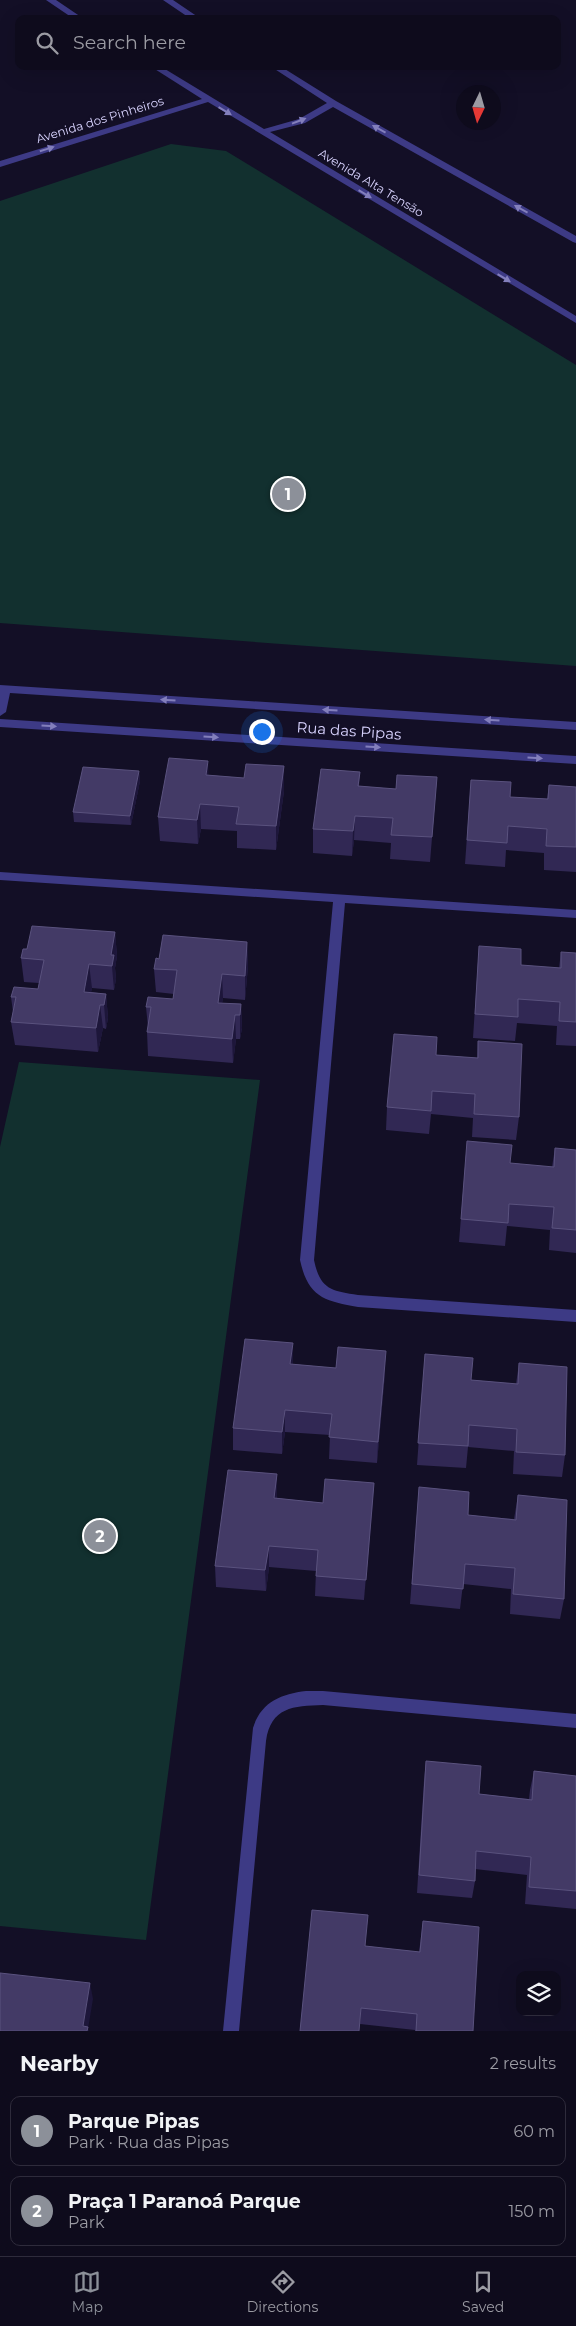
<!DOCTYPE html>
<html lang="en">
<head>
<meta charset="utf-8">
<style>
	body { margin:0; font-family:Montserrat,sans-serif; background:#1c1929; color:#f1f3f6 }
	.controls { position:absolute; right:15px; bottom:15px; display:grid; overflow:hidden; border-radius:10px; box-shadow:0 5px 20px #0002 }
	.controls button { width:45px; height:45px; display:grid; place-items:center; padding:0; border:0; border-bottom:1px solid #2e2b3b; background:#0e0b1c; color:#f1f3f6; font:25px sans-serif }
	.compass { position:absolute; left:456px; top:85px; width:45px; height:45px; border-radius:50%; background:#0e0b1c; box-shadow:0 5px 20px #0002; rotate:185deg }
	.you { position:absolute; left:261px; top:731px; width:18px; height:18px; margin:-12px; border:4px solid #fff; border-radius:50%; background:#1a73e8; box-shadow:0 0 0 8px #1a73e833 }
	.badge { display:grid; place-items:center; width:32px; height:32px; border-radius:50%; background:#8c9099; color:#fff; font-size:16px; font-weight:700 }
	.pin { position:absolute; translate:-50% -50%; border:2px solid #fff; box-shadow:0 1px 5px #0006 }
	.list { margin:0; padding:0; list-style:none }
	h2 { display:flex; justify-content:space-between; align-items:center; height:65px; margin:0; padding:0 20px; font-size:21px }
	h2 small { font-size:16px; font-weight:400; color:#9b9ba3 }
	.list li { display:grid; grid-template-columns:32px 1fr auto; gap:15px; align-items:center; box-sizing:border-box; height:70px; margin:0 10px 10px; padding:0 10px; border:1px solid #2e2b3b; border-radius:10px }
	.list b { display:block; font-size:19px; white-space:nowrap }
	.list p { margin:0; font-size:16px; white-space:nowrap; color:#9b9ba3 }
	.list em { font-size:16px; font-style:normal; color:#9b9ba3 }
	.icon { flex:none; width:28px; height:28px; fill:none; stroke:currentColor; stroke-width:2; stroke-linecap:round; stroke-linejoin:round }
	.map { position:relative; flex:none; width:576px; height:2031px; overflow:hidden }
	.search { position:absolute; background:#0e0b1c; box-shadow:0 5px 20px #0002; left:15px; right:15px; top:15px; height:55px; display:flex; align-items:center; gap:12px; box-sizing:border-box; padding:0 18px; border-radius:10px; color:#9b9ba3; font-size:19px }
	.sheet { height:225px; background:#0e0b1c }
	nav { display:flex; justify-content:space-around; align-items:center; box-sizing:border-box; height:70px; border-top:1px solid #2e2b3b; background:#0e0b1c; font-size:14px; color:#9b9ba3 }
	nav a { display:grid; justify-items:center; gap:2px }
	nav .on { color:#8c9099 }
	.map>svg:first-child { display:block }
</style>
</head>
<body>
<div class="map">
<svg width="576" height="2031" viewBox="0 0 576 2031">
	<rect width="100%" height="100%" fill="#130f26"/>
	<path fill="#12302f" d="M171 144 226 151 576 365V666L0 623V201Z
		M19 1062 260 1080 146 1940 0 1926V1147Z"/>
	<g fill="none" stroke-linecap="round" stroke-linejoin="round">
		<path fill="#3d3a85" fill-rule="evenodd" d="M46 0H56L84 19H74Z
			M163 0H173L201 19H191Z
			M150 66H160L264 129 299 119 327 103 270 66H280L336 101 576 236V243L573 242 333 107 305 123 270 132 576 316V323L208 102 0 167V161L202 99Z
			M0 685 576 722V730L10 693 6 712 0 716Z
			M0 719 576 756V764L0 727Z
			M0 872 576 910V918L345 903 314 1260C320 1289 331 1291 358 1295L576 1310V1322L358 1307C324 1301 308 1297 300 1260L333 902 0 880Z
			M306 1691H323L576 1714V1728L323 1705C293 1706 271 1707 266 1741L239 2031H223L253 1728C261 1702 281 1694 306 1691Z"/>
	</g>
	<path fill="#312854" d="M284 766V791L276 850 237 848V831L201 829 198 844 160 841 158 817 208 775 244 778Z
		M139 771 140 781 131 825 74 822 73 812Z
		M360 772 359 786 396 789 437 777 430 862 390 859 391 843 354 840 352 856 313 853V829Z
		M471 780 510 797 547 799 549 785 576 787V872L544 870V853L506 850 505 867 465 864Z
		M115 932 117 956 115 968 116 979 114 990 92 988 91 992 106 994 108 1018 106 1029 103 1028 98 1052 15 1045 11 1022 13 1012 11 997 38 989 39 983 24 982 21 958Z
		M247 942 248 966 245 1000 223 998 222 1003 241 1004 242 1028 240 1039H236L233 1063 148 1056 147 1032 148 1027 146 1007 173 999 174 994 156 992 154 969 159 959Z
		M479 946 521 965 559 968 561 952 576 953V1046L556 1045 557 1026 517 1023 515 1041 473 1038Z
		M478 1041 519 1117 516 1140 472 1137 473 1118 431 1114 429 1134 386 1130 387 1107 436 1055 477 1058Z
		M467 1141 510 1163 552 1167 555 1148 576 1150V1253L549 1250 550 1230 507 1226 505 1246 459 1242Z
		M425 1354 471 1380 516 1384 519 1363 565 1455 562 1477 513 1474 514 1451 468 1447 466 1468 417 1465Z
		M293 1364 385 1373 377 1463 329 1459 330 1435 285 1432 282 1454 233 1450V1428Z
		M277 1474V1498L323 1503 374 1483 364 1600 315 1596 316 1571 269 1567 266 1591 216 1587 215 1566Z
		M419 1487 468 1515 514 1519 518 1495 564 1599 560 1619 510 1614 511 1589 463 1584 460 1609 410 1604Z
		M426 1761 479 1794 529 1799 530 1790 534 1771 576 1776V1909L525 1904 527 1875 475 1869V1881L472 1898 417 1893 424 1780Z
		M423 1921 473 2031H415V2030L360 2024 365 1946 419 1952Z"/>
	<path fill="#1d163a" d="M208 761 209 785 206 775Z
		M284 766V791L276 850V826Z
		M139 771 140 781 131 825 130 816Z
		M200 804 201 829 198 844 197 820Z
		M355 816 354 840 352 856 353 831Z
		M115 932 117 956 115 968 116 979 114 990 111 955Z
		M247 942 248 966 245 1000V976Z
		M89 964 92 988 86 1016 84 992Z
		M222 974 223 998 219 1026 218 1003Z
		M106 994 108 1018 106 1029 104 1005Z
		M241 1004 242 1028 240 1039V1015Z
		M100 1005 103 1028 98 1052 96 1028Z
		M235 1015 236 1039 233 1063 232 1039Z
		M293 1343V1365L290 1364Z
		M386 1351 385 1373 377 1463 378 1442Z
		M285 1410V1432L282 1454V1432Z
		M277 1474V1495L275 1519 274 1498Z
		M374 1483 373 1505 364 1600 366 1580Z
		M269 1546V1567L266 1591 265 1570Z
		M90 1983 93 1999 88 2029 89 2031H84L83 2026Z"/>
	<path fill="#433a66" stroke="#5a527e" d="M169 758 208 761 206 775 244 778 246 764 284 766 276 826 236 824 239 807 200 804 197 820 158 817Z
		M83 767 139 771 130 816 73 812Z
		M321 769 360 772 358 786 396 789 397 775 437 777 432 837 391 835 393 818 355 816 353 831 313 829Z
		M471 780 511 782 510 797 548 799 549 785 576 787V847L546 846 547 829 508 826 507 843 467 840Z
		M32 926 115 932 111 955H114L112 966 89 964 84 992 106 994 104 1005H100L96 1028 11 1022 16 997H11L14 987 38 989 44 960 21 958 23 949H27Z
		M163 935 247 942 245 976 222 974 218 1003 241 1004 240 1015H235L232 1039 147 1032 151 1007H146L148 997 173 999 177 970 154 969 156 958 159 959Z
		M479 946 521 949V965L561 968V952L576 953V1022L559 1021 560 1002 518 999V1017L475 1014Z
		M394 1034 437 1037 436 1055 478 1058V1041L522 1044 519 1117 474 1114 475 1094 432 1091 431 1111 387 1107Z
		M467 1141 512 1145 510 1163 554 1167 555 1148 576 1150V1230L552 1228 554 1207 509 1204 508 1223 461 1219Z
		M245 1339 293 1343 290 1364 336 1368 338 1347 386 1351 378 1442 329 1437 332 1414 285 1410 282 1432 233 1428Z
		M425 1354 473 1358 471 1380 518 1384 519 1363 567 1367 565 1455 516 1452 517 1429 469 1425 468 1446 418 1443Z
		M228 1470 277 1474 274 1498 323 1503 325 1479 374 1483 366 1580 316 1576 318 1550 269 1546 265 1570 215 1566Z
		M419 1487 469 1492 468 1515 516 1520 518 1495 567 1500 564 1599 513 1594 515 1568 465 1564 463 1589 412 1584Z
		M426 1761 481 1766 479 1794 532 1800 534 1771 576 1776V1891L529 1887 531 1857 476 1851 475 1881 419 1875Z
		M312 1910 368 1915 365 1946 420 1952 423 1921 479 1927 473 2031H416L417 2014 361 2008 359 2031H300Z
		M0 1973 90 1983 83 2026 88 2027 87 2031H0Z"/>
	<defs><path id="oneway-solid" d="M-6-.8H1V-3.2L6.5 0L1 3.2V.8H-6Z" transform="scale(1.25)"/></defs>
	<g fill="#837fbc">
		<use href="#oneway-solid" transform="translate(225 111) rotate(31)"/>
		<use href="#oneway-solid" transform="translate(299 121) rotate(-21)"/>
		<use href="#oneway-solid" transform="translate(379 129) rotate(-151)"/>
		<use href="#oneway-solid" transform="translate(47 149) rotate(-17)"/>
		<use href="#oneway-solid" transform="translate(365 194) rotate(31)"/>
		<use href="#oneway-solid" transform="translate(521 209) rotate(-151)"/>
		<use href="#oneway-solid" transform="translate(504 278) rotate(31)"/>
		<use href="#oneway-solid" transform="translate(168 700) rotate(-176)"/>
		<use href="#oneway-solid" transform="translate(330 710) rotate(-176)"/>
		<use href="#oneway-solid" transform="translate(492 720) rotate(-176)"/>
		<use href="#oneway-solid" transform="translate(49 726) rotate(4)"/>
		<use href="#oneway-solid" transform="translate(211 737) rotate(4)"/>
		<use href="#oneway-solid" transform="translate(373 747) rotate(4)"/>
		<use href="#oneway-solid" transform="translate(535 758) rotate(3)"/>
	</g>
	<g text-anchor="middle" stroke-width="4" stroke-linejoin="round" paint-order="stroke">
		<g font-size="12" fill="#d9d4ff" stroke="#130f26">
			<text transform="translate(100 120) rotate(-17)" y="4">Avenida dos Pinheiros</text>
			<text transform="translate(371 183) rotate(31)" y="4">Avenida Alta Tensão</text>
		</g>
		<g font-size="15" fill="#d9d4ff" stroke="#130f26">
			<text transform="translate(349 731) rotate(4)" y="5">Rua das Pipas</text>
		</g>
	</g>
</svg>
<div class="controls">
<button><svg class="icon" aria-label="layers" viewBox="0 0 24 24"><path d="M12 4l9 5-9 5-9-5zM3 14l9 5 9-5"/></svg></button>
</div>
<svg class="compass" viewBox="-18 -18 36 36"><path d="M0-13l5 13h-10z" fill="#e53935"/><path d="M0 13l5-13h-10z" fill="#9b9ba3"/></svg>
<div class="you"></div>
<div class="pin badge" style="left:288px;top:494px">1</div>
<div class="pin badge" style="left:100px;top:1536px">2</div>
<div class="search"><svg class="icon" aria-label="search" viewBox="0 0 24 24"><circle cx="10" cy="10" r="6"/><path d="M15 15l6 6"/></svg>Search here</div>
</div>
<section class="sheet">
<h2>Nearby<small>2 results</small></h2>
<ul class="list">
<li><span class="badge">1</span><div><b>Parque Pipas</b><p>Park · Rua das Pipas</p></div><em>60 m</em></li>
<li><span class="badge">2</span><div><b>Praça 1 Paranoá Parque</b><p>Park</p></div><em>150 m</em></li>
</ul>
</section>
<nav>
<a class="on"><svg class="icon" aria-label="map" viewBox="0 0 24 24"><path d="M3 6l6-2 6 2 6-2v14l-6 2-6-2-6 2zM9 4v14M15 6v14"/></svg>Map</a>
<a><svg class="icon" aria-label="directions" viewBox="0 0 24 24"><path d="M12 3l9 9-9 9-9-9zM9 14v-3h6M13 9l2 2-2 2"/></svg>Directions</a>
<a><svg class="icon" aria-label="saved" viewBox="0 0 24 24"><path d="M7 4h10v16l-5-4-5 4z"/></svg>Saved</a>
</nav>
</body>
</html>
